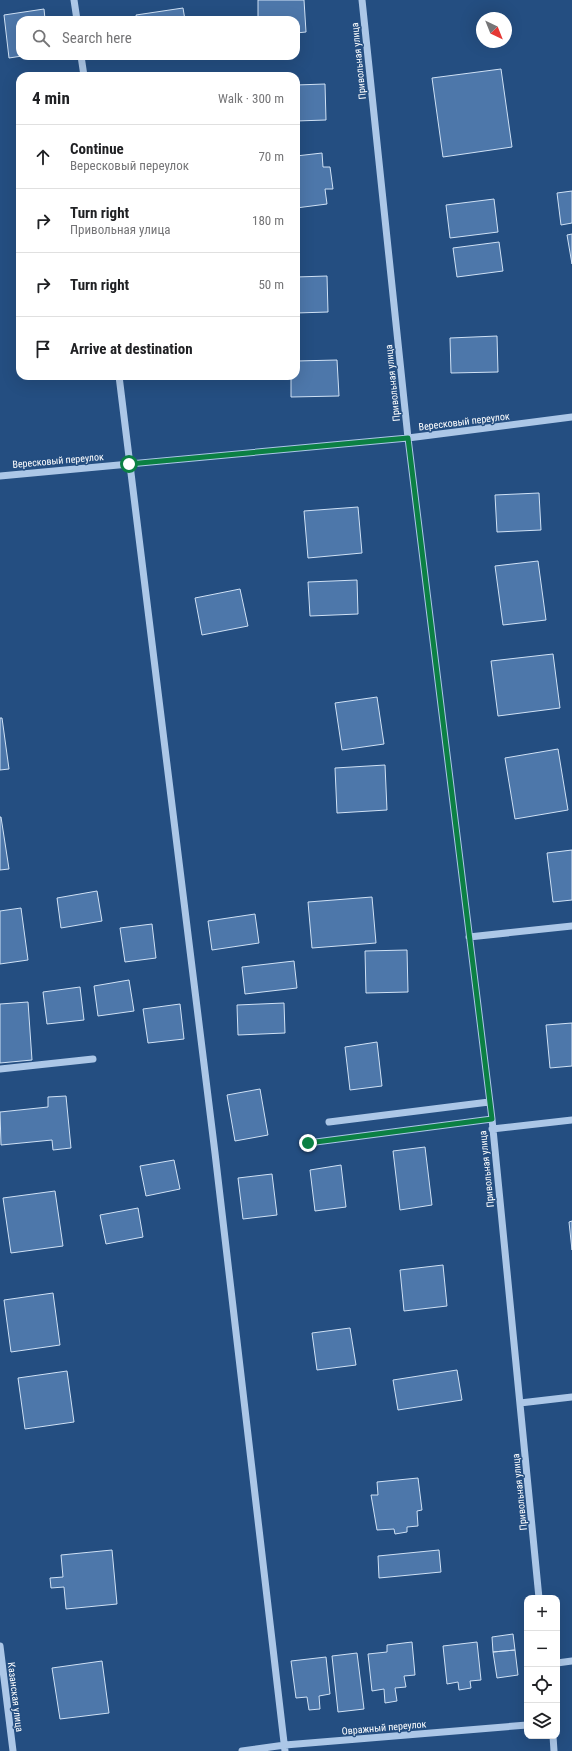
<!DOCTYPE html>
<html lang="en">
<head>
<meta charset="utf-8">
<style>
	body { margin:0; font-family:"Roboto Condensed",sans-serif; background:#f2f2f2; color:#202124 }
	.controls { position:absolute; right:12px; bottom:12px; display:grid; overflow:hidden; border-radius:8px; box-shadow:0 4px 16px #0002 }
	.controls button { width:36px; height:36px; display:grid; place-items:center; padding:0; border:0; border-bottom:1px solid #e0e0e0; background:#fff; color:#202124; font:20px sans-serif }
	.compass { position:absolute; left:476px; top:12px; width:36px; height:36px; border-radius:50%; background:#fff; box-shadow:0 4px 16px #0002; rotate:137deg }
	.stop { position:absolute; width:12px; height:12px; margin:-9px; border:3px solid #0b8043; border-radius:50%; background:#fff }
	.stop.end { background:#0b8043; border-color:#fff; box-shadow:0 1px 4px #0008 }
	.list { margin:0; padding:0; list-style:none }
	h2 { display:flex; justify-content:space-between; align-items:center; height:52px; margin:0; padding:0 16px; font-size:17px }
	h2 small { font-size:13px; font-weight:400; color:#757577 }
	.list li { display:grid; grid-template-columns:26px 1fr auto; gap:12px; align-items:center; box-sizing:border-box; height:64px; padding:0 16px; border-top:1px solid #e0e0e0 }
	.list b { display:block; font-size:15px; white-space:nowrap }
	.list p { margin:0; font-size:13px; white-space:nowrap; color:#757577 }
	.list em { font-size:13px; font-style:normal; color:#757577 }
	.icon { flex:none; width:22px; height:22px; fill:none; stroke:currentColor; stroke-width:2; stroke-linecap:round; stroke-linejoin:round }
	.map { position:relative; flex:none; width:572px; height:1751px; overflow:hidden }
	.search { position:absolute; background:#fff; box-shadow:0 4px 16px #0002; left:16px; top:16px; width:284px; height:44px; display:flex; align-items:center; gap:10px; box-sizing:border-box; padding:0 14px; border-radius:12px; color:#757577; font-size:15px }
	.panel { position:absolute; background:#fff; box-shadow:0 4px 16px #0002; left:16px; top:72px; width:284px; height:308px; border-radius:12px }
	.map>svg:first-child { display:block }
</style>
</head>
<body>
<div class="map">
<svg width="572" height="1751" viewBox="0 0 572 1751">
	<rect width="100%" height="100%" fill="#244e81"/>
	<path fill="#4d77aa" stroke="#cfe1f5" d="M258 0H304L306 32 296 33V20H258Z
		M183 8 185 20H137L136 15Z
		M44 9 45 19 57 18V20H20V56H22L9 58 4 15Z
		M501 69 512 147 443 157 432 78Z
		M325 84 326 120 296 121V85Z
		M322 153 323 167H330L333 189H325L327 204 296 208V156Z
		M572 191V223L561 225 557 193Z
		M494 199 498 232 450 238 446 205Z
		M572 234V264L567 235Z
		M499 242 503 271 457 277 453 248Z
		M327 276 328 312 296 313V277Z
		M497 336 498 372 451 373 450 338Z
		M337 360 339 396 291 397V376H296V361Z
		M539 493 541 530 497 532 495 495Z
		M358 507 362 553 308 558 304 511Z
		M538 561 546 620 503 625 495 566Z
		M357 580 358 614 310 616 308 582Z
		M240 589 248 626 202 635 195 598Z
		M553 654 560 708 498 716 491 661Z
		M377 697 384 744 342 750 335 703Z
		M0 718H2L9 769 0 770Z
		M558 749 568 810 515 819 505 758Z
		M385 765 387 810 337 813 335 768Z
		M0 817H1L9 869 0 870Z
		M572 850V900L553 902 547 853Z
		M97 891 102 921 61 928 57 898Z
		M372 897 376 943 312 948 308 902Z
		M21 908 28 960 0 964V911Z
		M255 914 259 943 212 950 208 921Z
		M152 924 156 958 125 962 120 928Z
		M407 950 408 992 366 993 365 951Z
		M294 961 297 988 245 994 242 967Z
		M129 980 134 1011 98 1016 94 986Z
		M80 987 84 1020 47 1024 43 992Z
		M28 1002 32 1060 0 1063V1004Z
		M284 1003 285 1033 238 1035 237 1005Z
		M180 1004 184 1039 148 1043 143 1009Z
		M572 1023V1066L550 1068 546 1025Z
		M377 1042 382 1086 350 1090 345 1047Z
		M260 1089 268 1135 235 1141 227 1095Z
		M66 1096 71 1148 53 1150 52 1140 1 1145 0 1112 48 1107V1097Z
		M425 1147 432 1205 400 1210 393 1151Z
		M174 1160 180 1189 146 1196 140 1166Z
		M341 1165 346 1207 315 1211 310 1170Z
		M272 1174 277 1215 243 1219 238 1178Z
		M55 1191 63 1246 11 1253 3 1198Z
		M138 1208 143 1237 106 1244 100 1215Z
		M572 1221V1250L569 1222Z
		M443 1265 447 1306 404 1311 400 1270Z
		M53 1293 60 1345 11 1352 4 1300Z
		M350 1328 356 1365 317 1370 312 1333Z
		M457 1370 462 1400 398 1410 393 1380Z
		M67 1371 74 1422 25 1429 18 1378Z
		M418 1478 422 1510 417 1511 418 1526 407 1527V1532L395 1534 394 1529 377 1530 371 1495H378L377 1482Z
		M112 1550 117 1604 66 1609 64 1587 51 1588 50 1578 63 1577 61 1555Z
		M439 1550 441 1572 379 1578 378 1556Z
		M513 1634 515 1650 493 1652 492 1637Z
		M412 1642 415 1675 404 1676 406 1687 395 1688 397 1701 385 1703 384 1689 372 1691 368 1654 387 1652V1645Z
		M477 1642 481 1680 470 1681 471 1688 459 1690 458 1682 447 1684 443 1646Z
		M515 1650 518 1675 497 1678 493 1652Z
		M357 1653 364 1709 338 1712 332 1656Z
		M326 1657 330 1694 319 1696 320 1709 309 1710 307 1697 296 1698 291 1661Z
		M102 1661 109 1713 60 1719 52 1668Z"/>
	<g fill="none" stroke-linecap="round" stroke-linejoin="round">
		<path stroke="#acc7e7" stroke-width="7" d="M74 0 77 20
			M362 0 408 438 492 1119 539 1598
			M81 56 84 76
			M119 376 215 1153 285 1751
			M0 476 408 438 572 417
			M469 937 572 926
			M0 1069 93 1059
			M329 1122 489 1102
			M492 1129 572 1120
			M308 1143 492 1119
			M520 1403 572 1397
			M0 1646 13 1751
			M557 1663 572 1661
			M553 1736 554 1751
			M242 1751 285 1745 527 1725"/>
	</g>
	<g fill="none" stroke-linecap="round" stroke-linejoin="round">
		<path stroke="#0b8043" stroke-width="5" d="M129 464 408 438 492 1119 308 1143"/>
	</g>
	<g text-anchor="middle" stroke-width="3" stroke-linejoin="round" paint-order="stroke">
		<g font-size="10" fill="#fff" stroke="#244e81">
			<text transform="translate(358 61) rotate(-96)" y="4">Привольная улица</text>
			<text transform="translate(392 383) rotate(-96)" y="4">Привольная улица</text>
			<text transform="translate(464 421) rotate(-7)" y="4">Вересковый переулок</text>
			<text transform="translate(58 460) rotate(-5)" y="4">Вересковый переулок</text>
			<text transform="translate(486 1169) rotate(-96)" y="4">Привольная улица</text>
			<text transform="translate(519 1492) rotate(-96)" y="4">Привольная улица</text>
			<text transform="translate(16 1697) rotate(83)" y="4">Казанская улица</text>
			<text transform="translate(384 1727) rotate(-5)" y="4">Овражный переулок</text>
		</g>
	</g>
</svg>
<div class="controls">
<button>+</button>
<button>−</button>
<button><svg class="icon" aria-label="locate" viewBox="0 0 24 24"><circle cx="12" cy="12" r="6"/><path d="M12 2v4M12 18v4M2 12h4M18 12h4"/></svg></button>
<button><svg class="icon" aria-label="layers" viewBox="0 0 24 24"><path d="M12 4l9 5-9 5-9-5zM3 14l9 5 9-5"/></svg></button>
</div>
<svg class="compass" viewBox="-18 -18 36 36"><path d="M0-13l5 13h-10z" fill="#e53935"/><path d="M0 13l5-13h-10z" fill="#757577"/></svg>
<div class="stop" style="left:129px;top:464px"></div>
<div class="stop end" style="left:308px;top:1143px"></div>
<div class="search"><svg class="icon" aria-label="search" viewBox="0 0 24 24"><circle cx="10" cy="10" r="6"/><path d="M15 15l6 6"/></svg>Search here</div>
<section class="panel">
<h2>4 min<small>Walk · 300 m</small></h2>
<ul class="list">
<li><svg class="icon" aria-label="ahead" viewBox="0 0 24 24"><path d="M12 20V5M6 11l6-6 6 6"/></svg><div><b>Continue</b><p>Вересковый переулок</p></div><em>70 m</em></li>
<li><svg class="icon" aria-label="right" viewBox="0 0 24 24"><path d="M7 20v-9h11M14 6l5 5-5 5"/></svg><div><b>Turn right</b><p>Привольная улица</p></div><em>180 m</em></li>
<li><svg class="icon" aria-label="right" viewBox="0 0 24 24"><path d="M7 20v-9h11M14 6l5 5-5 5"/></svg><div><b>Turn right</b></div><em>50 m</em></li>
<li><svg class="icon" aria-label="arrive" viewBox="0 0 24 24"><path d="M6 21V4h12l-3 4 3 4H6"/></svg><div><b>Arrive at destination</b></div></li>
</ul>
</section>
</div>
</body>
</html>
